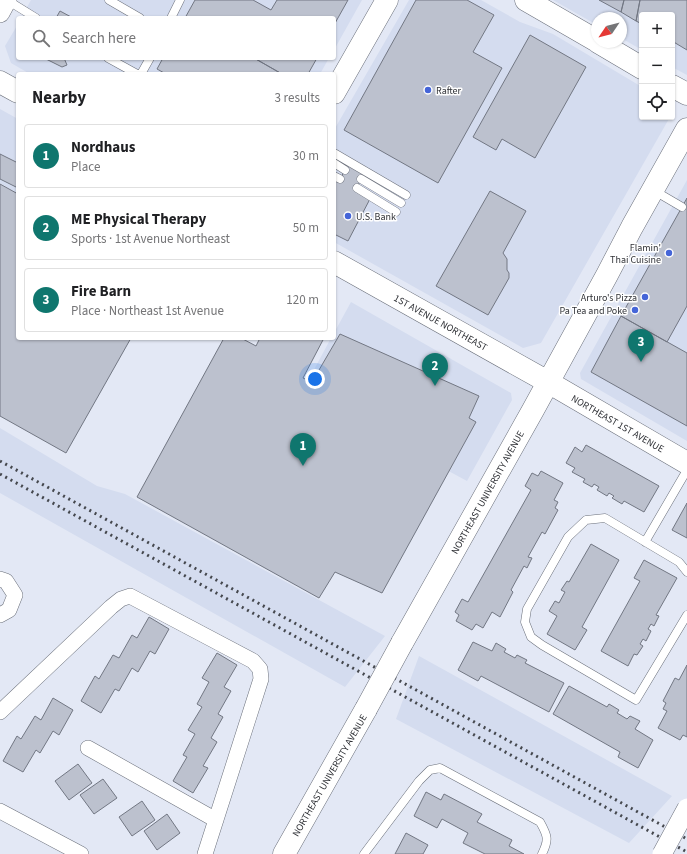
<!DOCTYPE html>
<html lang="en">
<head>
<meta charset="utf-8">
<style>
	body { margin:0; font-family:"Source Sans 3",sans-serif; background:#f6f6f6; color:#202124 }
	.controls { position:absolute; right:12px; top:12px; display:grid; overflow:hidden; border-radius:4px; box-shadow:0 1px 3px #0004 }
	.controls button { width:36px; height:36px; display:grid; place-items:center; padding:0; border:0; border-bottom:1px solid #e0e0e0; background:#fff; color:#202124; font:20px sans-serif }
	.compass { position:absolute; left:591px; top:12px; width:36px; height:36px; border-radius:50%; background:#fff; box-shadow:0 1px 3px #0004; rotate:235deg }
	.you { position:absolute; left:315px; top:379px; width:14px; height:14px; margin:-10px; border:3px solid #fff; border-radius:50%; background:#1a73e8; box-shadow:0 0 0 6px #1a73e833 }
	.badge { display:grid; place-items:center; width:26px; height:26px; border-radius:50%; background:#0f766e; color:#fff; font-size:13px; font-weight:700 }
	.pin { position:absolute; translate:-50% -33px; filter:drop-shadow(0 1px 2px #0008) }
	.pin::after { content:''; position:absolute; top:21px; width:14px; height:12px; background:inherit; clip-path:polygon(0 0,100% 0,50% 100%) }
	.list { margin:0; padding:0; list-style:none }
	h2 { display:flex; justify-content:space-between; align-items:center; height:52px; margin:0; padding:0 16px; font-size:17px }
	h2 small { font-size:13px; font-weight:400; color:#757577 }
	.list li { display:grid; grid-template-columns:26px 1fr auto; gap:12px; align-items:center; box-sizing:border-box; height:64px; margin:0 8px 8px; padding:0 8px; border:1px solid #e0e0e0; border-radius:4px }
	.list b { display:block; font-size:15px; white-space:nowrap }
	.list p { margin:0; font-size:13px; white-space:nowrap; color:#757577 }
	.list em { font-size:13px; font-style:normal; color:#757577 }
	.icon { flex:none; width:22px; height:22px; fill:none; stroke:currentColor; stroke-width:2; stroke-linecap:round; stroke-linejoin:round }
	.map { position:relative; flex:none; width:687px; height:854px; overflow:hidden }
	.search { position:absolute; background:#fff; box-shadow:0 1px 3px #0004; left:16px; top:16px; width:320px; height:44px; display:flex; align-items:center; gap:10px; box-sizing:border-box; padding:0 14px; border-radius:4px; color:#757577; font-size:15px }
	.panel { position:absolute; background:#fff; box-shadow:0 1px 3px #0004; left:16px; top:72px; width:320px; height:268px; border-radius:4px }
	.map>svg:first-child { display:block }
</style>
</head>
<body>
<div class="map">
<svg width="687" height="854" viewBox="0 0 687 854">
	<rect width="100%" height="100%" fill="#e3e8f5"/>
	<path fill="#d4dcef" d="M31 0H362L334 50V18H21Z
		M409 0H481L520 22 553 34 642 87V117H670L541 343 523 348 334 242V130Z
		M553 0H687V75L672 67V15H642V50L621 38V18H597V25Z
		M18 24V58H329L320 74H30L11 63 5 46Z
		M0 109 18 119V194L0 183Z
		M687 180V441L581 379 580 373Z
		M351 302 511 393 512 400 467 481 302 392 331 338H334V333Z
		M0 428 97 486 125 494 385 636 345 687 0 493Z
		M419 656 672 796 629 843 396 719Z"/>
	<path fill="#bcc1ce" stroke="#727783" d="M195 0H253L271 10 277 0H348L334 25V18H185Z
		M416 0H467L494 15 473 52 502 68 438 183 344 130Z
		M599 0H624L621 12Z
		M624 0H640L636 21 621 12Z
		M640 0H687V50L672 41V15H642V24L636 21Z
		M60 11 73 18H56Z
		M530 35 586 67 535 158 502 139 496 150 473 137Z
		M44 58H64L67 65 62 67Z
		M163 58H254L282 74H166L157 69Z
		M254 58H317L308 74H282Z
		M0 154 18 163V188L0 179Z
		M347 165 364 174 356 189 371 197 348 241 334 234V179L339 182Z
		M0 184 18 194V338H131L66 453 0 416Z
		M490 191 526 211 503 253 507 259V270L509 273V278L488 315 436 286Z
		M687 198V306L667 342 621 316Z
		M621 316 687 353V426L591 372Z
		M340 334 479 396 469 418 476 422 382 593 335 572 319 598 137 497 224 338H241L256 346 260 338H324L303 378 312 382Z
		M586 445 659 486 644 512 624 501 622 504 612 498 614 496 609 493 607 496 597 490 599 487 594 484 592 487 583 482 585 479 572 472 575 468 566 463 575 447 582 452Z
		M541 471 563 483 554 500 558 502 555 508 558 510 545 534 542 532 528 557 532 558 527 568 524 566 511 590 513 592 500 617 492 612 483 628 476 624 472 630 456 621 459 615 455 612 462 599 468 602 531 490 525 486 532 473 538 476Z
		M687 503V538L672 530Z
		M591 544 619 560 582 627 587 630 575 650 547 634 557 616 549 611 555 601 559 603 565 592 561 590 567 581 569 582Z
		M644 560 677 578 656 615 659 616 654 626 651 624 648 629 651 631 646 641 643 639 640 644 643 646 637 655 634 654 628 666 601 651 640 581 634 578Z
		M149 617 169 629 155 654 150 651 138 672 132 668 119 691 115 689 101 713 81 701 95 676 99 679 113 655 119 658 132 635 137 638Z
		M473 642 492 651 496 643 506 649 504 652 515 658 517 655 527 660 525 663 564 683 549 712 481 676 478 681 458 670Z
		M217 653 237 665 224 687 231 691 218 714 223 717 211 738 217 742 203 766 208 768 193 793 173 781 187 757 183 755 195 734 188 730 202 707 197 704 209 682 202 678Z
		M687 665V737L683 735 680 740 658 728 667 711 663 709 666 703 663 701 675 678 679 680Z
		M569 686 607 707 609 704 619 710 617 713 627 719 630 716 640 721 635 729 653 740 638 768 618 757 620 752 553 714Z
		M53 698 73 710 59 735 53 731 40 753 36 750 23 772 3 761 17 736 21 739 35 716 41 720Z
		M78 764 92 783 69 800 55 781Z
		M103 779 117 798 94 814 80 795Z
		M426 792 441 800 444 794 482 814 477 822 512 840 509 846 524 854H485L463 843 468 833 442 819 437 828 414 816Z
		M142 801 155 820 132 836 119 817Z
		M167 814 180 833 157 850 144 831Z
		M406 833 428 845 423 854H395Z"/>
	<g fill="none" stroke-linecap="round" stroke-linejoin="round">
		<defs>
			<path id="service" d="M7 0 36 18
				M109 0 140 18
				M171 18 180 0
				M108 58 137 74
				M141 74 150 58
				M334 153 406 195
				M334 163 345 170
				M334 176 340 179
				M361 179 401 203
				M357 188 396 212
				M653 190 682 207
				M645 542 687 470
				M687 572 679 562 605 518 586 520 568 537 527 609 525 622 531 637 542 645 636 700 687 615
				M364 854 419 781 430 770 440 768 540 822C548 836 549 840 542 854"/>
			<path id="minor" d="M0 579 6 581 15 595 9 610 0 615
				M0 712 111 607 121 599 130 596 253 661 260 669 261 679 205 854
				M88 748 216 820
				M0 811 81 854"/>
			<path id="tertiary" d="M0 13 7 0"/>
			<path id="secondary" d="M526 0 597 41
				M598 42 642 68
				M0 82 18 92
				M672 86 687 94
				M334 93 387 0
				M334 262 548 382 687 463
				M402 643 533 410 607 275 632 227 687 129
				M284 854 366 709"/>
		</defs>
		<use href="#service" stroke="#6b707b" stroke-width="9"/>
		<use href="#minor" stroke="#6b707b" stroke-width="16"/>
		<use href="#tertiary" stroke="#6b707b" stroke-width="20"/>
		<use href="#secondary" stroke="#6b707b" stroke-width="23"/>
		<use href="#service" stroke="#fff" stroke-width="8"/>
		<use href="#minor" stroke="#fff" stroke-width="15"/>
		<use href="#tertiary" stroke="#fff" stroke-width="19"/>
		<use href="#secondary" stroke="#fff" stroke-width="22"/>
		<path stroke="#45484e" stroke-width="3" stroke-dasharray="2 4" stroke-linecap="butt" d="M0 461 687 839
			M0 474 687 852"/>
		<defs>
			<path id="tertiary-bridge" d="M662 854 687 808"/>
			<path id="secondary-bridge" d="M366 709 402 643"/>
		</defs>
		<use href="#tertiary-bridge" stroke="#6b707b" stroke-width="20" stroke-linecap="butt"/>
		<use href="#secondary-bridge" stroke="#6b707b" stroke-width="23" stroke-linecap="butt"/>
		<use href="#tertiary-bridge" stroke="#fff" stroke-width="19"/>
		<use href="#secondary-bridge" stroke="#fff" stroke-width="22"/>
	</g>
	<g fill="#4565d8" stroke="#fff" stroke-width="1.5">
		<circle cx="428" cy="90" r="4"/>
		<circle cx="348" cy="216" r="4"/>
		<circle cx="669" cy="253" r="4"/>
		<circle cx="645" cy="297" r="4"/>
		<circle cx="635" cy="310" r="4"/>
	</g>
	<g text-anchor="middle" stroke-width="3" stroke-linejoin="round" paint-order="stroke">
		<g font-size="10" fill="#2f3136" stroke="#fff" text-anchor="end">
			<text x="436" y="94" text-anchor="start">Rafter</text>
			<text x="356" y="220" text-anchor="start">U.S. Bank</text>
			<text x="661" y="251">Flamin'<tspan x="661" dy="12">Thai Cuisine</tspan></text>
			<text x="637" y="301">Arturo's Pizza</text>
			<text x="627" y="314">Pa Tea and Poke</text>
		</g>
		<g font-size="10" fill="#2f3136" stroke="#fff">
			<text transform="translate(441 322) rotate(29)" y="4">1ST AVENUE NORTHEAST</text>
			<text transform="translate(618 423) rotate(30)" y="4">NORTHEAST 1ST AVENUE</text>
			<text transform="translate(487 492) rotate(-61)" y="4">NORTHEAST UNIVERSITY AVENUE</text>
			<text transform="translate(329 775) rotate(-60)" y="4">NORTHEAST UNIVERSITY AVENUE</text>
		</g>
	</g>
</svg>
<div class="controls">
<button>+</button>
<button>−</button>
<button><svg class="icon" aria-label="locate" viewBox="0 0 24 24"><circle cx="12" cy="12" r="6"/><path d="M12 2v4M12 18v4M2 12h4M18 12h4"/></svg></button>
</div>
<svg class="compass" viewBox="-18 -18 36 36"><path d="M0-13l5 13h-10z" fill="#e53935"/><path d="M0 13l5-13h-10z" fill="#757577"/></svg>
<div class="you"></div>
<div class="pin badge" style="left:303px;top:466px">1</div>
<div class="pin badge" style="left:435px;top:386px">2</div>
<div class="pin badge" style="left:641px;top:362px">3</div>
<div class="search"><svg class="icon" aria-label="search" viewBox="0 0 24 24"><circle cx="10" cy="10" r="6"/><path d="M15 15l6 6"/></svg>Search here</div>
<section class="panel">
<h2>Nearby<small>3 results</small></h2>
<ul class="list">
<li><span class="badge">1</span><div><b>Nordhaus</b><p>Place</p></div><em>30 m</em></li>
<li><span class="badge">2</span><div><b>ME Physical Therapy</b><p>Sports · 1st Avenue Northeast</p></div><em>50 m</em></li>
<li><span class="badge">3</span><div><b>Fire Barn</b><p>Place · Northeast 1st Avenue</p></div><em>120 m</em></li>
</ul>
</section>
</div>
</body>
</html>
